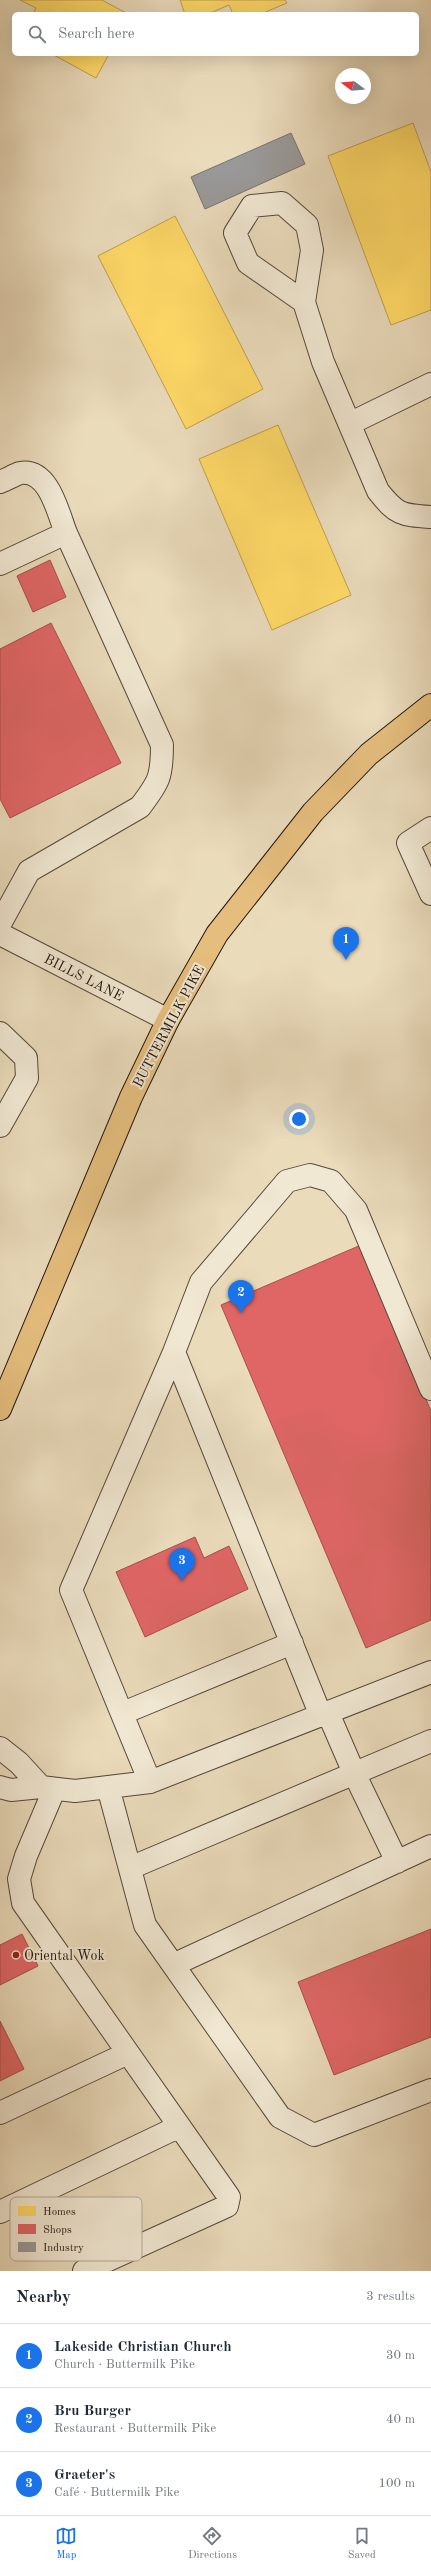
<!DOCTYPE html>
<html lang="en">
<head>
<meta charset="utf-8">
<style>
	body { margin:0; font-family:"Old Standard TT",serif; background:#f6f6f7; color:#1f2937 }
	.compass { position:absolute; left:335px; top:68px; width:36px; height:36px; border-radius:50%; background:#fff; box-shadow:0 4px 16px #0002; rotate:286deg }
	.you { position:absolute; left:299px; top:1119px; width:14px; height:14px; margin:-10px; border:3px solid #fff; border-radius:50%; background:#1a73e8; box-shadow:0 0 0 6px #1a73e833 }
	.badge { display:grid; place-items:center; width:26px; height:26px; border-radius:50%; background:#1a73e8; color:#fff; font-size:13px; font-weight:700 }
	.pin { position:absolute; translate:-50% -33px; filter:drop-shadow(0 1px 2px #0008) }
	.pin::after { content:''; position:absolute; top:21px; width:14px; height:12px; background:inherit; clip-path:polygon(0 0,100% 0,50% 100%) }
	.list { margin:0; padding:0; list-style:none }
	h2 { display:flex; justify-content:space-between; align-items:center; height:52px; margin:0; padding:0 16px; font-size:17px }
	h2 small { font-size:13px; font-weight:400; color:#747a83 }
	.list li { display:grid; grid-template-columns:26px 1fr auto; gap:12px; align-items:center; box-sizing:border-box; height:64px; padding:0 16px; border-top:1px solid #e0e1e3 }
	.list b { display:block; font-size:15px; white-space:nowrap }
	.list p { margin:0; font-size:13px; white-space:nowrap; color:#747a83 }
	.list em { font-size:13px; font-style:normal; color:#747a83 }
	.icon { flex:none; width:22px; height:22px; fill:none; stroke:currentColor; stroke-width:2; stroke-linecap:round; stroke-linejoin:round }
	.map { position:relative; flex:none; width:431px; height:2271px; overflow:hidden }
	.search { position:absolute; background:#fff; box-shadow:0 4px 16px #0002; left:12px; right:12px; top:12px; height:44px; display:flex; align-items:center; gap:10px; box-sizing:border-box; padding:0 14px; border-radius:6px; color:#747a83; font-size:15px }
	.sheet { height:244px; background:#fff }
	nav { display:flex; justify-content:space-around; align-items:center; box-sizing:border-box; height:56px; border-top:1px solid #e0e1e3; background:#fff; font-size:11px; color:#747a83 }
	nav a { display:grid; justify-items:center; gap:2px }
	nav .on { color:#1a73e8 }
	.map>svg:first-child { display:block }
</style>
</head>
<body>
<div class="map">
<svg width="431" height="2271" viewBox="0 0 431 2271">
	<rect width="100%" height="100%" fill="#eadbbb"/>
	<filter id="stains"><feTurbulence type="fractalNoise" baseFrequency=".005" numOctaves="4"/><feColorMatrix values="0 0 0 0 .2 0 0 0 0 .09 0 0 0 0 .02 0 0 0 .5 -.17"/></filter>
	<radialGradient id="worn" r=".72"><stop offset=".6" stop-color="#630" stop-opacity="0"/><stop offset="1" stop-color="#630" stop-opacity=".3"/></radialGradient>
	<path fill="#ffd966" stroke="#bd9f4c" d="M20 0H102L128 14H33L36 8Z
		M180 0H285L287 3 261 14H233L229 5 208 14H185Z
		M52 54H109L96 78Z
		M413 123 431 172V310L391 325 328 156Z
		M175 216 263 389 186 429 98 256Z
		M278 425 351 595 272 630 199 459Z"/>
	<path fill="#e06666" stroke="#a74e4c" d="M50 560 66 597 33 612 17 576Z
		M51 623 121 763 10 818 0 799V649Z
		M361 1245 431 1411V1620L366 1648 221 1305Z
		M195 1537 204 1558 229 1546 248 1589 145 1637 116 1572Z
		M431 1929V2037L334 2075 298 1982Z
		M22 1934 38 1966 0 1985V1945Z
		M0 2021 24 2069 0 2081Z"/>
	<path fill="#999" stroke="#767270" d="M291 133 305 164 205 209 191 177Z"/>
	<g fill="none" stroke-linecap="round" stroke-linejoin="round">
		<defs>
			<path id="minor" d="M304 302 248 263 235 233 252 206 282 203 307 225 312 250 304 302 323 362 378 491C397 515 401 515 431 517
				M351 423 431 384
				M0 482C6 480 14 475 20 473 49 468 58 513 66 533
				M0 564 66 533 162 745C162 777 159 782 140 807L29 871 0 924
				M431 828 408 843 431 894
				M0 934 168 1020
				M0 1033 26 1058 27 1078 0 1126
				M123 1713 292 1643
				M328 1713 354 1773 397 1862
				M321 1716 174 1352 201 1282 287 1181 310 1175 331 1181 356 1210 431 1389
				M0 1748 19 1763 41 1787
				M150 1782 71 1590 174 1352
				M0 1787 11 1790 41 1787 75 1791 150 1782 431 1672
				M108 1787 145 1925 280 2117 314 2135 431 2090
				M54 1790 26 1856 19 1879 23 1903 229 2197 227 2206 84 2271
				M130 1868 431 1741
				M173 1965 431 1846
				M0 2113 126 2054
				M0 2212 178 2127"/>
			<path id="major" d="M0 1409 131 1097 168 1020 217 934 313 812 369 754 431 705"/>
		</defs>
		<use href="#minor" stroke="#55483b" stroke-width="24"/>
		<use href="#major" stroke="#231710" stroke-width="24"/>
		<use href="#minor" stroke="#f1e8d3" stroke-width="22"/>
		<use href="#major" stroke="#e5be7e" stroke-width="22"/>
	</g>
	<circle fill="#8f2418" stroke="#f1e8d3" stroke-width="1.5" cx="16" cy="1955" r="4"/>
	<g text-anchor="middle" stroke-width="4" stroke-linejoin="round" paint-order="stroke">
		<g font-size="14" fill="#231710" stroke="#f1e8d3">
			<text transform="translate(84 977) rotate(27)" y="5">BILLS LANE</text>
			<text transform="translate(168 1026) rotate(-62)" y="5">BUTTERMILK PIKE</text>
		</g>
		<g font-size="14" fill="#231710" stroke="#f1e8d3" text-anchor="start">
			<text x="24" y="1960">Oriental Wok</text>
		</g>
	</g>
	<rect x="10" y="2197" width="132" height="64" rx="6" fill="#f1e8d3" stroke="#b3a998" stroke-width="1"/>
	<rect x="18" y="2206" width="18" height="10" fill="#ffd966"/>
	<rect x="18" y="2224" width="18" height="10" fill="#e06666"/>
	<rect x="18" y="2242" width="18" height="10" fill="#999"/>
	<g font-size="11" fill="#231710">
		<text x="43" y="2215">Homes</text>
		<text x="43" y="2233">Shops</text>
		<text x="43" y="2251">Industry</text>
	</g>
	<rect width="100%" height="100%" filter="url(#stains)"/>
	<rect width="100%" height="100%" fill="url(#worn)"/>
</svg>
<svg class="compass" viewBox="-18 -18 36 36"><path d="M0-13l5 13h-10z" fill="#e53935"/><path d="M0 13l5-13h-10z" fill="#747a83"/></svg>
<div class="you"></div>
<div class="pin badge" style="left:346px;top:960px">1</div>
<div class="pin badge" style="left:241px;top:1313px">2</div>
<div class="pin badge" style="left:182px;top:1581px">3</div>
<div class="search"><svg class="icon" aria-label="search" viewBox="0 0 24 24"><circle cx="10" cy="10" r="6"/><path d="M15 15l6 6"/></svg>Search here</div>
</div>
<section class="sheet">
<h2>Nearby<small>3 results</small></h2>
<ul class="list">
<li><span class="badge">1</span><div><b>Lakeside Christian Church</b><p>Church · Buttermilk Pike</p></div><em>30 m</em></li>
<li><span class="badge">2</span><div><b>Bru Burger</b><p>Restaurant · Buttermilk Pike</p></div><em>40 m</em></li>
<li><span class="badge">3</span><div><b>Graeter's</b><p>Café · Buttermilk Pike</p></div><em>100 m</em></li>
</ul>
</section>
<nav>
<a class="on"><svg class="icon" aria-label="map" viewBox="0 0 24 24"><path d="M3 6l6-2 6 2 6-2v14l-6 2-6-2-6 2zM9 4v14M15 6v14"/></svg>Map</a>
<a><svg class="icon" aria-label="directions" viewBox="0 0 24 24"><path d="M12 3l9 9-9 9-9-9zM9 14v-3h6M13 9l2 2-2 2"/></svg>Directions</a>
<a><svg class="icon" aria-label="saved" viewBox="0 0 24 24"><path d="M7 4h10v16l-5-4-5 4z"/></svg>Saved</a>
</nav>
</body>
</html>
